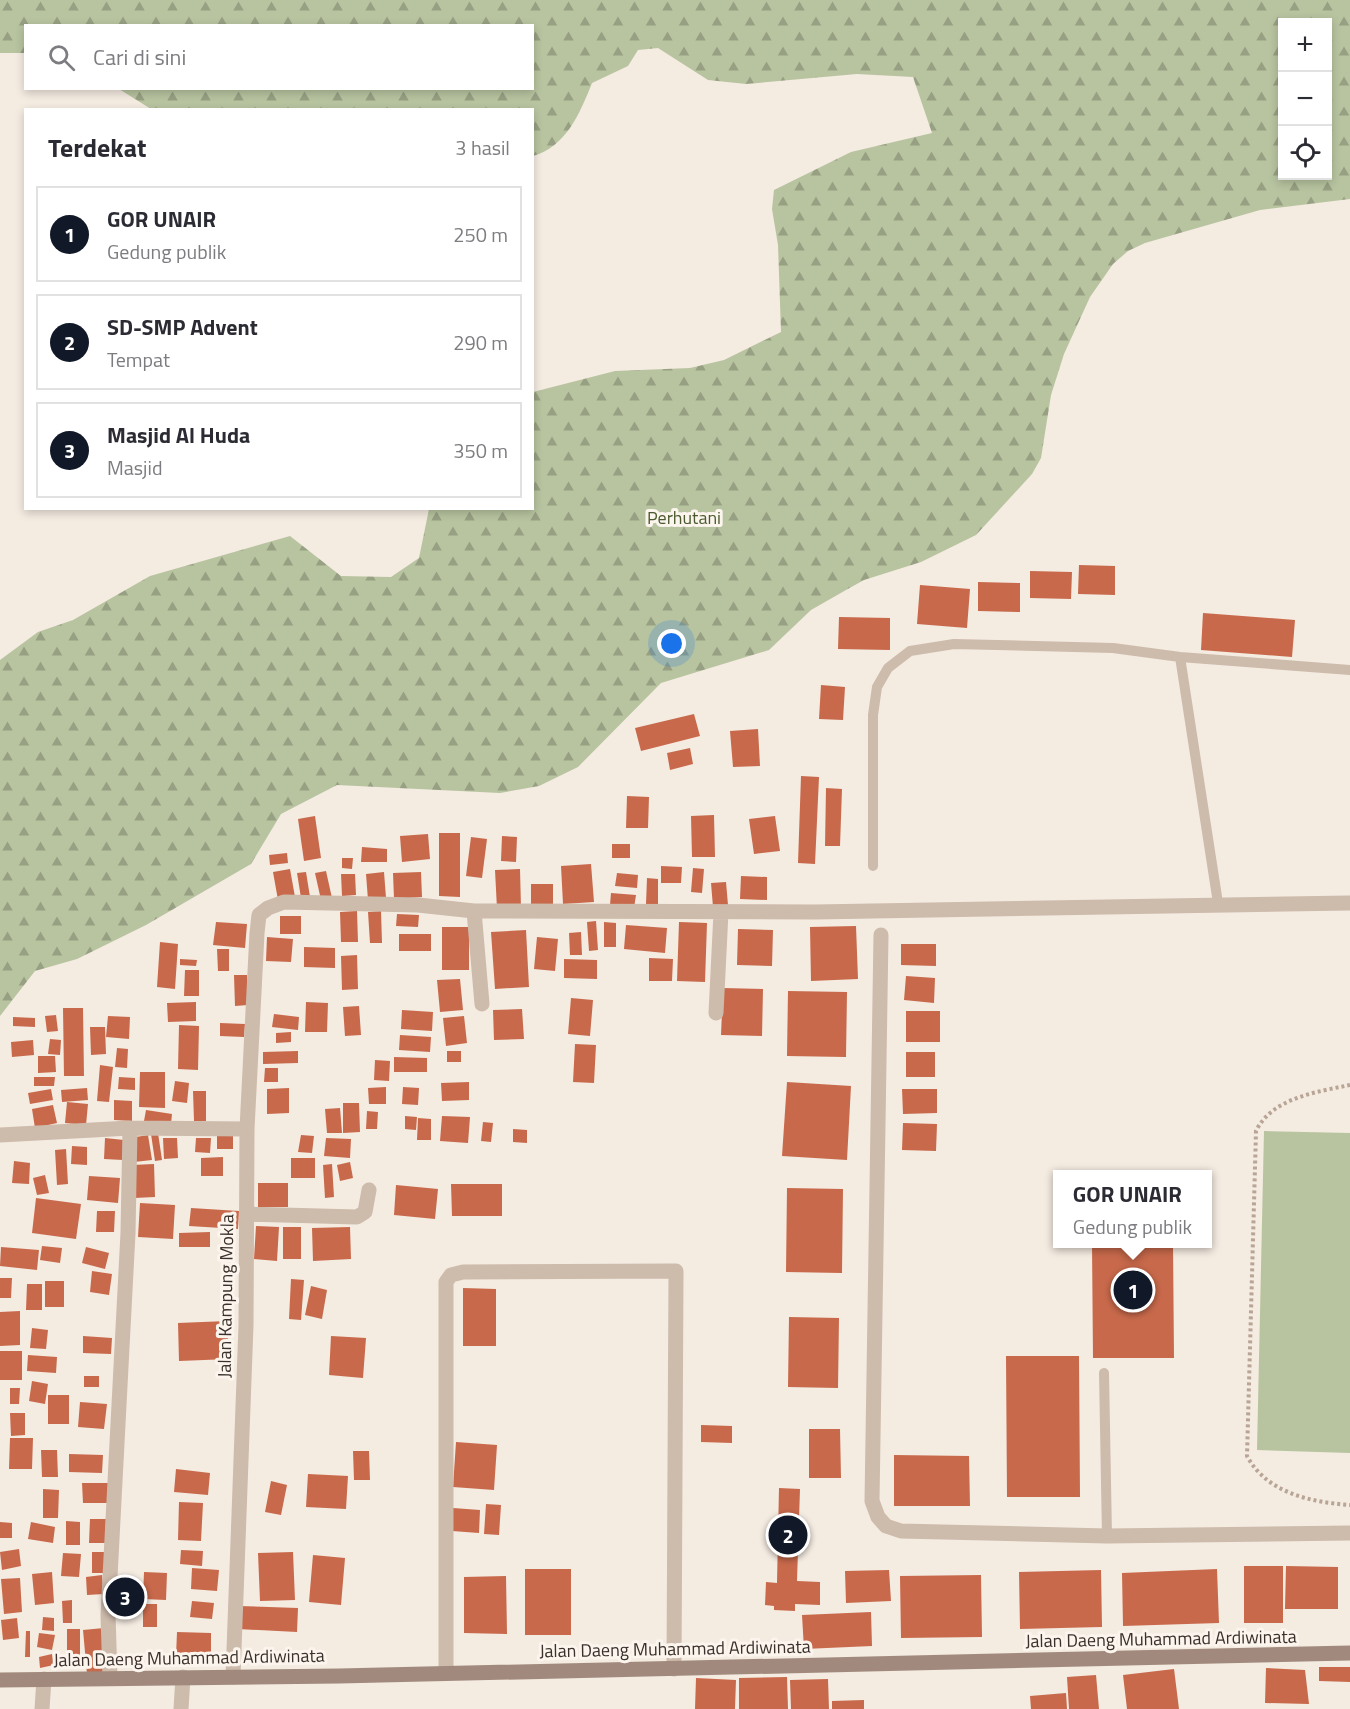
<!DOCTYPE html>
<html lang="id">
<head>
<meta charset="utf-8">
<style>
	body { margin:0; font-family:"Titillium Web",sans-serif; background:#f2f2f3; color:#2b2b33 }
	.controls { position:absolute; right:18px; top:18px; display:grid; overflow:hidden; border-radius:0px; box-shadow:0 3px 9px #0003 }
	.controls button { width:54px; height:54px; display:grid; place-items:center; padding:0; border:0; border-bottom:2px solid #e1e1e2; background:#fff; color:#2b2b33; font:30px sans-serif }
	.you { position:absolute; left:672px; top:644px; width:21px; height:21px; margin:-15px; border:4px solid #fff; border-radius:50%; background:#1a73e8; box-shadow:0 0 0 9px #1a73e833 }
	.badge { display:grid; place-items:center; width:39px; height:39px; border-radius:50%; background:#111827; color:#fff; font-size:20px; font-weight:700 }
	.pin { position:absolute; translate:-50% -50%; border:3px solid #fff; box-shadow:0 2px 6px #0006 }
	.popup { position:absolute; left:1053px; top:1170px; width:159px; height:78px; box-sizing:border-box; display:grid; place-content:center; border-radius:0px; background:#fff; filter:drop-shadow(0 2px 4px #0005); font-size:20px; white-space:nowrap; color:#7c7c81 }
	.popup b { font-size:22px; color:#2b2b33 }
	.popup::after { content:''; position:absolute; left:50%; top:100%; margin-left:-12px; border:12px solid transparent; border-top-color:#fff }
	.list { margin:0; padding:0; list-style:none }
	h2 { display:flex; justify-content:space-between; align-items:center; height:78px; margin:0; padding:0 24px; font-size:26px }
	h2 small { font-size:20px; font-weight:400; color:#7c7c81 }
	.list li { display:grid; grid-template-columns:39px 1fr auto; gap:18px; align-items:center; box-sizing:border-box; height:96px; margin:0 12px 12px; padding:0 12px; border:2px solid #e1e1e2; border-radius:0px }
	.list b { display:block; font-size:22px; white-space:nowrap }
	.list p { margin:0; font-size:20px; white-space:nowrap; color:#7c7c81 }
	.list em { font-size:20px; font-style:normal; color:#7c7c81 }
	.icon { flex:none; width:33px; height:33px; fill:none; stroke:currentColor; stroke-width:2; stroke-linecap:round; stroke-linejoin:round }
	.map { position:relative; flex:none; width:1350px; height:1709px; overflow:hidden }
	.search { position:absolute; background:#fff; box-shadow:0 3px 9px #0003; left:24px; top:24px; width:510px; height:66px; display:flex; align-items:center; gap:15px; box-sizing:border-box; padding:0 21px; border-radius:0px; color:#7c7c81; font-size:22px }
	.panel { position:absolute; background:#fff; box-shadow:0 3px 9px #0003; left:24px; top:108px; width:510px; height:402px; border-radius:0px }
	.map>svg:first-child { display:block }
</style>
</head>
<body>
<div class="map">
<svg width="1350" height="1709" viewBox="0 0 1350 1709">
	<defs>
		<pattern id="forest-firs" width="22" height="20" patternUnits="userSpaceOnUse" patternTransform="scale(1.5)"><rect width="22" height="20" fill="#b8c4a0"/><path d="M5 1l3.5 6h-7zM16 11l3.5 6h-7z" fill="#97a083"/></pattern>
	</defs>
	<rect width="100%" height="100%" fill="#f4ebe1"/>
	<path fill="url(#forest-firs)" fill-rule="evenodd" d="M0 0H1350V199L1260 210 1145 243 1128 251 1113 264 1090 297 1064 354 1051 395 1041 458 1032 474 976 535 921 562 864 580 846 590 811 610 769 650 661 683 578 767 539 786 500 793 337 785 281 814 251 864 146 925 77 959 35 971 0 1016V660L38 632 73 620 150 576 290 536 341 576 391 577 419 558 429 509 532 508 533 392 615 371 690 368 724 360 781 332 778 245 772 209 774 190 851 152 932 133 913 77 857 74 746 84 708 80 658 48 638 50 628 66 592 83C580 113 566 147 533 156L532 110 151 109 119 89 532 88V26H26L25 53H0ZM1282 22H1328V176H1282Z"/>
	<path fill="#b8c4a0" d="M1264 1131 1350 1133V1453L1257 1450Z"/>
	<path fill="#c8694b" d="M1079 565 1115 566V595L1078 594Z
		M1030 571 1072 572 1071 599 1030 598Z
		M978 582 1020 583V612L978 611Z
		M920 585 970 589 967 628 917 624Z
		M1203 613 1295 620 1292 657 1201 650Z
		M839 617 890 618V650L838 649Z
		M821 685 845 687 843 720 819 719Z
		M694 714 700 736 641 751 635 728Z
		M758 729 760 766 733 767 730 731Z
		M690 748 693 764 670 770 667 753Z
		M801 776 819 777 815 864 798 863Z
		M826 788 842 789 840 846H825Z
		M627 796 649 797 648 828H626Z
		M714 815 715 857H692L691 816Z
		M315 816 321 858 304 861 298 819Z
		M775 816 780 851 754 854 749 819Z
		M439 833H460V897L439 896Z
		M428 834 430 859 402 862 400 836Z
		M502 836 517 837 516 862 501 861Z
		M471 837 487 839 482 878 466 876Z
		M612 844H630V858H612Z
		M362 847 387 849V862H361Z
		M287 853 288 863 270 865 269 855Z
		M342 858H353L352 869 342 868Z
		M591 864 594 902 563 904 561 866Z
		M661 866 682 867 681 883H661Z
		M693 868 704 869 702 893 691 892Z
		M290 869 295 897 278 900 273 872Z
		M520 869 521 908 497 909 495 870Z
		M326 871 332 898 321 900 315 873Z
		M306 872 310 897 301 898 297 873Z
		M384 872 386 898 368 900 366 874Z
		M421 872 422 897 394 899 393 873Z
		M617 873 638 875 637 888 615 886Z
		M341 874H355L356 895 342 896Z
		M741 876 767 877V900L740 899Z
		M647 878 658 879V904H646Z
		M726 882 728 905 713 907 711 883Z
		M531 884H553V905H531Z
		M611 893 636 895 634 908 610 905Z
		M357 911 358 942H341L340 912Z
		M381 911 382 943H370L368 912Z
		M397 914 419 915 418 927 396 926Z
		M280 916H301V934H280Z
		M596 921 598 950 589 951 587 922Z
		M216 922 247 924 245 948 213 945Z
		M604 922 616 923V947H604Z
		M679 922 707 923 705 982 677 981Z
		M626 925 667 928 665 953 624 949Z
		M856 926 858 979 811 981 810 927Z
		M442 927H469V970H442Z
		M738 929 773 930 772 966 737 965Z
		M526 930 529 987 495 989 491 932Z
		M581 932 582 955H570L569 933Z
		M399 934H431V951H399Z
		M267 937 293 939 291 962 266 961Z
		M537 937 558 939 555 971 534 969Z
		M160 942 178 944 175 989 157 987Z
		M901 944H936V966L901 965Z
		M304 947 335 948V968L304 967Z
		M217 949H229V971H218Z
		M357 955 358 989 342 990 341 956Z
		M649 958 673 959 672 981H649Z
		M180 959 197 960 196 966 180 965Z
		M564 959 597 960V979L564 978Z
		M185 970H199V996H184Z
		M234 975H247L248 1005 235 1006Z
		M906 976 935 978 934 1003 904 1000Z
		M460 979 463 1010 440 1012 437 980Z
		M723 988 763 989 762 1036 721 1035Z
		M788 991 847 992 846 1057 787 1056Z
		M571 998 593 1000 590 1036 568 1034Z
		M196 1002V1021L168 1022 167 1003Z
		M306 1002 328 1003 327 1032H305Z
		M359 1006 361 1035 345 1036 343 1007Z
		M63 1008H83L84 1076H64Z
		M522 1009 524 1039 494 1040 493 1010Z
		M402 1010 433 1012 432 1031 401 1029Z
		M906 1011H940V1042H906Z
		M274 1014 299 1017 298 1030 272 1027Z
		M56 1015 58 1031 47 1032 45 1016Z
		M108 1016 130 1017 129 1039 106 1037Z
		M464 1016 467 1043 446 1046 443 1018Z
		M13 1017 35 1018V1027L13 1026Z
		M220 1023 245 1024 244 1037 220 1036Z
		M179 1025 199 1026 198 1070 178 1069Z
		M90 1027H105L106 1054 91 1055Z
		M291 1032V1042L276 1043V1033Z
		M400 1035 431 1037 430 1052 399 1050Z
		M50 1039 61 1040 60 1055 48 1054Z
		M33 1040 34 1055 12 1057 11 1042Z
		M575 1044 596 1045 594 1083 573 1082Z
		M117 1048 128 1049 127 1068 115 1067Z
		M298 1051V1063L263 1064V1052Z
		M447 1051H461V1062H447Z
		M906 1052H935V1077H906Z
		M38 1056H55L56 1072 38 1073Z
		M394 1057 427 1058V1072H394Z
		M375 1060 390 1061 389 1081 374 1080Z
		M100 1065 113 1067 109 1102 97 1101Z
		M265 1068H278V1082H264Z
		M140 1072H165V1108L139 1107Z
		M34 1077H55L54 1086H34Z
		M119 1077 135 1078V1090L118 1089Z
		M175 1081 189 1083 187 1103 172 1101Z
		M469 1082V1100L442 1101 441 1083Z
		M787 1082 851 1086 847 1160 782 1156Z
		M386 1087V1104H369L368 1088Z
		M403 1087 419 1088 418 1105 402 1104Z
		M87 1088 88 1100 62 1102 61 1090Z
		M289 1088V1113L267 1114V1089Z
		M51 1089 53 1100 30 1104 28 1093Z
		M902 1089H937V1113L903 1114Z
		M193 1091H206V1121H194Z
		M114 1100 132 1101V1121L114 1120Z
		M67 1102 88 1104 86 1125 65 1123Z
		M343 1103H359L360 1132 343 1133Z
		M53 1105 57 1123 35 1128 32 1109Z
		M340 1108 342 1133H327L325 1109Z
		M146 1110 172 1114 171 1124 144 1121Z
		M367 1111 378 1112 377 1129H366Z
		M405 1116 417 1117 416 1130 405 1129Z
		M442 1116 470 1117 468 1143 440 1141Z
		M418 1118 431 1119V1140H417Z
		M483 1122 493 1123 491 1142 481 1141Z
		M903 1123 937 1124 936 1151 902 1150Z
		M513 1129 527 1130V1143L513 1142Z
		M158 1133 162 1160 155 1161 151 1134Z
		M217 1134H233V1149H217Z
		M148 1135 152 1160 134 1162 130 1138Z
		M301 1135 314 1136 312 1153 298 1152Z
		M105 1138 124 1140 123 1160 104 1159Z
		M163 1138H177L178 1158 164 1159Z
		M196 1138H211L210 1153 195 1152Z
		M326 1138 351 1139 350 1158 324 1156Z
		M72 1146 87 1147V1165L71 1164Z
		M66 1149 68 1184 57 1185 55 1150Z
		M223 1157V1176H201V1158Z
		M291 1158H315V1178H291Z
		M14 1161 30 1163 29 1184 12 1183Z
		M350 1162 353 1178 340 1181 337 1165Z
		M154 1164 155 1197 134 1198 132 1165Z
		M332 1164 334 1197 325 1198 323 1165Z
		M45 1175 49 1193 37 1195 33 1178Z
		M89 1176 120 1178 118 1203 87 1200Z
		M258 1183H288V1207H258Z
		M451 1184H502V1216H452Z
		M396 1185 438 1189 435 1219 394 1215Z
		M787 1188 843 1189 842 1273 786 1272Z
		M36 1198 81 1204 76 1239 32 1233Z
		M140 1203 175 1205 173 1239 138 1237Z
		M191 1208 239 1211 238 1229 189 1226Z
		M97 1211H115L114 1232H96Z
		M256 1226 279 1227 277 1261 254 1259Z
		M283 1227H301V1259H283Z
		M350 1227 351 1259 313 1261 312 1228Z
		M210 1232V1247H179V1233Z
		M1092 1244H1173L1174 1358H1093Z
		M42 1246 62 1248 60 1263 40 1260Z
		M1 1247 39 1250 37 1270 0 1266Z
		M86 1247 109 1253 105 1269 82 1263Z
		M92 1271 112 1274 109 1295 90 1292Z
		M0 1278H12L11 1298H0Z
		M291 1279 304 1280 301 1320 289 1319Z
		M45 1281H64V1307H45Z
		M27 1284H42V1310H26Z
		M311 1286 327 1290 322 1319 305 1315Z
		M463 1288 496 1289V1346H463Z
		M20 1311V1345L0 1346V1312Z
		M789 1317 839 1318 838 1388 788 1387Z
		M227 1321 229 1359 179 1361 178 1323Z
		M32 1328 48 1330 46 1349 30 1348Z
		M83 1336 112 1338 111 1354 83 1353Z
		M331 1336 366 1338 363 1378 329 1375Z
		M0 1351H22V1380H0Z
		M28 1355 57 1357 56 1373 27 1371Z
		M1006 1356H1079L1080 1497H1007Z
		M84 1376H99V1387H84Z
		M32 1381 48 1384 45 1404 29 1401Z
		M10 1388H20L19 1404H10Z
		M48 1395H69V1424H48Z
		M80 1402 107 1404 104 1429 78 1427Z
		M10 1413H25V1435L11 1436Z
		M701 1425 732 1426V1443L701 1442Z
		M809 1429H840L841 1478H809Z
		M10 1438H33L32 1469H9Z
		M456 1442 497 1445 494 1490 453 1487Z
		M41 1450H57L58 1477H42Z
		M353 1451H369L370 1480H354Z
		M69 1454 103 1455 102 1473 69 1472Z
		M894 1455 969 1456 970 1506H894Z
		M176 1469 210 1473 208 1495 174 1492Z
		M308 1474 348 1476 346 1509 306 1507Z
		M271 1481 287 1485 281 1515 265 1512Z
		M82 1483H111L112 1503H83Z
		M779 1488 800 1489 797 1581 820 1582V1605L795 1604V1611L774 1610V1606L765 1605 766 1582 777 1583Z
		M43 1489 59 1490 58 1518H43Z
		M179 1502 203 1503 201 1541 178 1540Z
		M486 1504 501 1505 499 1535 484 1534Z
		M453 1508 480 1510 479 1533 452 1531Z
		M90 1519H106L105 1543H89Z
		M66 1521 80 1522V1545H66Z
		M0 1522 12 1523V1538H0Z
		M31 1522 55 1527 53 1543 28 1539Z
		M19 1549 21 1566 2 1570 0 1552Z
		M181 1550 203 1551 202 1566 180 1564Z
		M92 1552H105V1573H92Z
		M293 1552 295 1600 260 1601 258 1553Z
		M63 1553 81 1554 79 1577 61 1576Z
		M313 1555 345 1558 341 1605 309 1602Z
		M1244 1566H1283V1623H1244Z
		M1286 1566 1338 1567V1609H1285Z
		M192 1568 219 1570 217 1591 191 1589Z
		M525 1569H571V1635H525Z
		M1217 1569 1219 1623 1123 1626 1122 1573Z
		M889 1570 891 1601 846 1603 845 1571Z
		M1101 1570 1102 1627 1020 1629 1019 1572Z
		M52 1572 54 1603 35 1605 32 1574Z
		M144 1572 167 1573 166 1600 143 1599Z
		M102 1575 104 1594 87 1595 86 1577Z
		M981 1575 982 1637 901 1638 900 1576Z
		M506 1576 507 1634 464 1633V1577Z
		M20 1578 22 1612 4 1614 1 1579Z
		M118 1583 135 1586 132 1610 115 1608Z
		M72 1600V1623H63L62 1601Z
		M192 1601 214 1603 212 1619 190 1617Z
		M143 1604H157V1627H143Z
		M239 1606 298 1608 297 1632 238 1629Z
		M871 1612 872 1646 804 1649 802 1615Z
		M43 1617 54 1618V1631L42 1630Z
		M17 1618 19 1638 3 1640 1 1620Z
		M104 1628 108 1672 87 1674 83 1630Z
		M67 1629H80V1658L67 1659Z
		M26 1631H30V1657H25Z
		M177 1632 211 1633V1656H176Z
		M39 1633 55 1635 52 1650 37 1647Z
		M52 1654 54 1665 40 1668 39 1657Z
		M1319 1667H1350V1682L1319 1681Z
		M1266 1668 1305 1670 1309 1704 1265 1703Z
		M1174 1669 1179 1709H1127L1123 1675Z
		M1096 1675 1099 1709H1069L1067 1677Z
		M787 1677 788 1709H739V1678Z
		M696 1678 736 1680 735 1709H695Z
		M828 1679 829 1709H791L790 1680Z
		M1066 1693 1067 1709H1031L1030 1696Z
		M864 1700V1709H832V1701Z"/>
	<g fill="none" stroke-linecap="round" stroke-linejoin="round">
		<path stroke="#b9a596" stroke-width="4" stroke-dasharray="3 3" stroke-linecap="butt" d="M1350 1085C1316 1092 1272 1098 1256 1131L1247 1456C1267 1493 1310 1502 1350 1505"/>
		<path stroke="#cdbbac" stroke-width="10" d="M1180 657 1218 903
			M873 866V715L877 687 888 668 910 651 954 644 1113 648 1180 657 1350 670
			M1104 1373 1107 1536"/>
		<path stroke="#cdbbac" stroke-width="15" d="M474 911 482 1004
			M881 935 872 1501 878 1517 886 1526 901 1531 1107 1536 1350 1533
			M716 1013 721 912
			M0 1135 130 1128 247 1129
			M247 1214 357 1217 365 1212 369 1190
			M446 1673V1282L451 1275 463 1272 676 1271 674 1669
			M233 1677 246 1325 247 1129 257 933 259 915 268 908 284 902 418 905 474 911 815 912 1350 903
			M110 1678 108 1615 128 1233 130 1128
			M42 1709 44 1679
			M181 1709 183 1677"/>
		<path stroke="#a18a7d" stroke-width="15" d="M0 1680 339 1676 1350 1653"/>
	</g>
	<g text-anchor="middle" stroke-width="6" stroke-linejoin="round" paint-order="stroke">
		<g font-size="18" fill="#4a5a2e" stroke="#fbf5ee">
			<text x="684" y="524">Perhutani</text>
		</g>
		<g font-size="18" fill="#3b302b" stroke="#fbf5ee">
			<text transform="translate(226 1296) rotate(-89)" y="6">Jalan Kampung Mokla</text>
			<text transform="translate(1161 1639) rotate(-1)" y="6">Jalan Daeng Muhammad Ardiwinata</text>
			<text transform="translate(675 1649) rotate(-1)" y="6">Jalan Daeng Muhammad Ardiwinata</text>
			<text transform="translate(189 1658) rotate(-1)" y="6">Jalan Daeng Muhammad Ardiwinata</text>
		</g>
	</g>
</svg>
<div class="controls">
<button>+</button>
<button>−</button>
<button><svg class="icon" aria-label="locate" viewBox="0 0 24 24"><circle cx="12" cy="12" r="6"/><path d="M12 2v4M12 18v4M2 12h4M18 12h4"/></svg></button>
</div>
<div class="you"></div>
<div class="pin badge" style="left:1133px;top:1290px">1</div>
<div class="popup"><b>GOR UNAIR</b>Gedung publik</div>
<div class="pin badge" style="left:788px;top:1535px">2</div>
<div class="pin badge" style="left:125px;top:1597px">3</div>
<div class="search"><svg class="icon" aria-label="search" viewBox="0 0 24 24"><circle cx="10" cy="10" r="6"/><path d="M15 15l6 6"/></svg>Cari di sini</div>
<section class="panel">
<h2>Terdekat<small>3 hasil</small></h2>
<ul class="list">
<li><span class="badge">1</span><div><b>GOR UNAIR</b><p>Gedung publik</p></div><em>250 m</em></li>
<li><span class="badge">2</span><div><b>SD-SMP Advent</b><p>Tempat</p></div><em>290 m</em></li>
<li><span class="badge">3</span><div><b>Masjid Al Huda</b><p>Masjid</p></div><em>350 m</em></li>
</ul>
</section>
</div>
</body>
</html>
